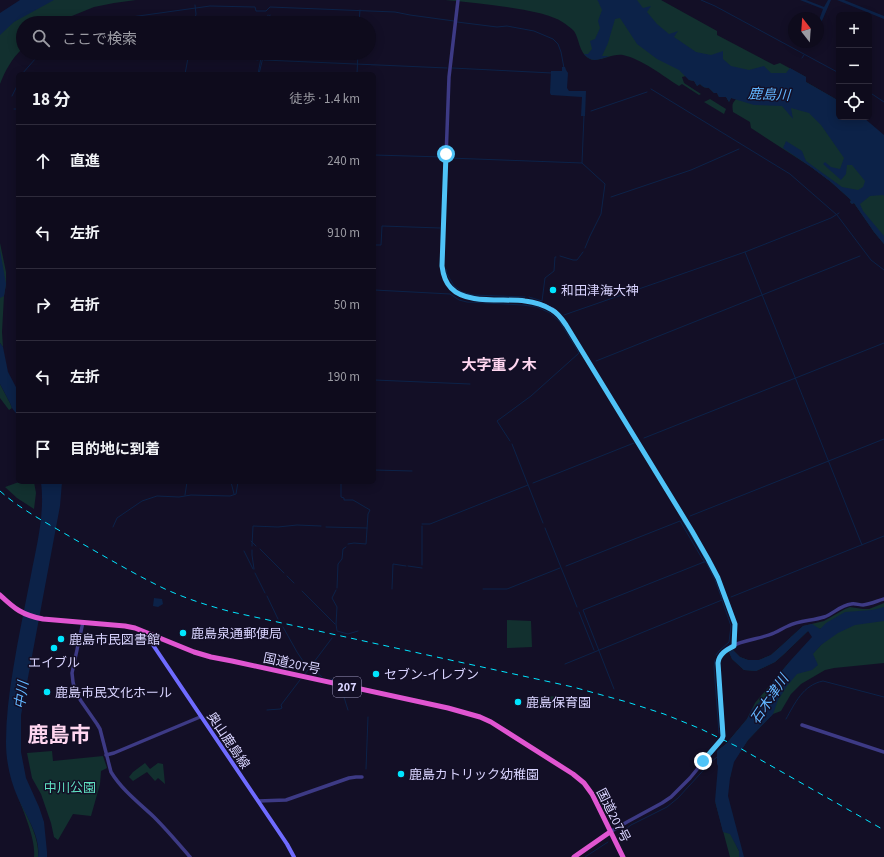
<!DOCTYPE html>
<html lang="ja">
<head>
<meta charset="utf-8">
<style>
	body { margin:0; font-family:"Source Sans 3","Noto Sans JP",sans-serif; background:#171425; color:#f1f3f6 }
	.controls { position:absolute; right:12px; top:12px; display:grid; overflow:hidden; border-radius:6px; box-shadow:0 2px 10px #0003 }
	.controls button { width:36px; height:36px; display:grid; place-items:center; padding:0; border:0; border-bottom:1px solid #2e2b3b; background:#0e0b1c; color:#f1f3f6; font:20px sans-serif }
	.compass { position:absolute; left:788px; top:12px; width:36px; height:36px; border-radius:50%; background:#0e0b1c; box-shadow:0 2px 10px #0003; rotate:343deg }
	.stop { position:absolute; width:12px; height:12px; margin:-9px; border:3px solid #4fc3f7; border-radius:50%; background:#fff }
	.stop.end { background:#4fc3f7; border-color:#fff; box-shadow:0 1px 4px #0008 }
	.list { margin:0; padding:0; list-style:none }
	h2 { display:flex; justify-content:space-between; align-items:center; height:52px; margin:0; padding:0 16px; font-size:17px }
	h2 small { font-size:13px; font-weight:400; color:#9b9ba3 }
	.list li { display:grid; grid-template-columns:26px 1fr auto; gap:12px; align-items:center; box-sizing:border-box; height:72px; padding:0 16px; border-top:1px solid #2e2b3b }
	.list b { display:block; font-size:15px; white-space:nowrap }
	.list em { font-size:13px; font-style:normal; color:#9b9ba3 }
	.icon { flex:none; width:22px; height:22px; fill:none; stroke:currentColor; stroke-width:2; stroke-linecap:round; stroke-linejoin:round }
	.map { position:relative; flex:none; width:884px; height:857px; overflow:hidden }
	.search { position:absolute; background:#0e0b1c; box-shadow:0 2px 10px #0003; left:16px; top:16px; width:360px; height:44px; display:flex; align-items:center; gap:10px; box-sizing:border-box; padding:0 14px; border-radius:22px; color:#9b9ba3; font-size:15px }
	.panel { position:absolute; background:#0e0b1c; box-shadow:0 2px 10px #0003; left:16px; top:72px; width:360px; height:412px; border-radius:6px }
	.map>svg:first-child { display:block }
</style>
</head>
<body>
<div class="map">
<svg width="884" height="857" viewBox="0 0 884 857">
	<rect width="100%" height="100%" fill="#130f26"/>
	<path fill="#12302f" d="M36 0H136L114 3 94 7 62 20 56 23H23V48C12 58 5 71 0 84V24Z
		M445 0H614L649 44 809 102 884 192V244L874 232 854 203 852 204 850 202 851 200 831 182 811 167 751 128 750 122 733 112C732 104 732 104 736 99L731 98 729 102 726 97H719L717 93H714L709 88C705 88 703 87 700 84L697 86 694 81 689 80 686 76 682 77 684 83 701 94 699 95 682 84 679 86C663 76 642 59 623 55 611 53 598 64 588 58 579 52 579 38 574 31 571 28 567 25 564 23 557 18 547 15 539 13 508 6 476 3 445 0Z
		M631 0H661L717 31V35L774 65 780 63 806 77V82L839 101 690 59Z
		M710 99 726 109 724 114 704 102Z
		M0 243 6 272V284L4 296 2 332 3 347 0 343Z
		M0 384 10 403 12 408 9 410 0 398Z
		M19 482H34L36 493 34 509 17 498 5 487Z
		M884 603V613L824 628 808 631 784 654 775 662 756 671 744 670 732 659 729 652 733 650 740 657 748 660H759L771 655 780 647 803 626 824 621 845 609 850 607 863 609H869Z
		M884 617V663L834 668 825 670 801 684 791 694 781 711 773 714 748 740 733 762 730 778 728 758 790 677 841 624Z
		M507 620 531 621 532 647 507 648Z
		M791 660 761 706 728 746 717 751 726 744 747 719 755 703Z
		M562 696V705H537V697Z
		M52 751 53 761 103 756 107 768 101 771 100 784 91 816 73 814 58 840 54 837 51 823 41 794 32 778 27 753Z
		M145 763 150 769 158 763 163 764 165 784 158 778 155 781 147 772 133 781 129 777 133 772Z
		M18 797C26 814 40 838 38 857H34C36 840 24 813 18 797Z
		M715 801 739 851V857H730Z"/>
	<path fill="#0c2248" d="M20 0H54L14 22 0 35V13Z
		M597 0H637L643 8 651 6 647 12 657 24 669 34 678 31 674 37 696 52 711 55 723 51V59L731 66 749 70 764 66 771 73H786L790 68 806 77V82L839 101V117H862L864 118 884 135V196L883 195 870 196 860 204 863 211 884 236V244L874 232 854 203 852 204 850 202 851 200 831 182 811 167 783 148 786 141 802 151 806 161 842 187 858 190 863 187 865 181 852 165H847L846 174 841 180 823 164 825 162 831 167 840 169 844 158 821 125 809 113 791 108 793 119 782 106 754 105 731 98 729 102 726 97H719L717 93H714L709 88C705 88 703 87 700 84L697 86 694 81 689 80 679 70 657 59 637 44 620 18 615 19 608 43 602 56H609C598 60 592 63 584 54H588L592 49 590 41 595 39 600 28 598 21 602 10 598 1Z
		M800 0H806L824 7 828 0H831L818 30V23L823 9Z
		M837 0H844L884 16V19Z
		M562 67H565L566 70 568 73 567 88 569 91H586L585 116H581L582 97 551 95 550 93 551 71H562Z
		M0 250 6 284 4 296 0 298Z
		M0 343 3 347 8 372 18 391V416L12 408 10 403 0 384Z
		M41 482H62L60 506 21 715V752L26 778 39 807 44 822 47 852V857H38C41 837 26 816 18 798 10 780 6 761 6 742 6 718 9 694 13 670 18 638 25 606 31 575 37 544 45 513 41 482Z
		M154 598 162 599 163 604 158 607 153 606Z
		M884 607V621L855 625 838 633 821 645 813 654 818 665 812 670 797 674 787 686 778 700 773 714 748 740 734 762 730 778 728 796 744 857H739V851L730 834 723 832 715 801 718 766 717 764V751L726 744 747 719 752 709 766 696 772 683 791 660 812 637 808 631 784 654 775 662 756 671 744 670 732 659 729 652 733 650 740 657 748 660H759L771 655 780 647 803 626 812 624 820 629 826 623 845 612 872 610Z"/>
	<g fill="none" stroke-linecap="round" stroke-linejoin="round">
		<path stroke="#0c2248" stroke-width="1" d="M701 0 715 6 839 73
			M457 22 497 27 507 26 534 31 553 39 558 44 561 52 564 68
			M103 23 124 18 210 6 255 7 256 11H266L270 7 395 12 410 15 454 21
			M194 23 196 14 195 5
			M267 23 268 15
			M268 23 270 15
			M359 23 360 10
			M219 53 258 60
			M802 58 804 55
			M264 60 447 68
			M452 68 552 73
			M22 74 36 58 43 53
			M185 74 189 53
			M258 74 262 53
			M259 74 264 53
			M357 74 358 53
			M651 89 790 174 837 215 871 260 884 270
			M869 92 884 102
			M12 96 18 84
			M14 109H18
			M591 111 647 92
			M584 115 582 163 605 184 601 214 590 236 585 248
			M374 155 443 157
			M449 158 582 163
			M611 197 691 170 739 149
			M374 245H381L382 226 440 228
			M745 252 862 545
			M560 256 573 260H577L583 252
			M446 269 447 274 454 286 462 292 473 295 525 297
			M374 290 450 294 459 300 467 302 523 305 537 307 550 313 560 322 579 353 531 396 497 421 510 441
			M529 297 542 301 545 278 554 271 555 257H556
			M564 315 745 252 831 218 839 213
			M596 361 860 256
			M374 380 470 384
			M644 438 884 343
			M512 444 543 523
			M374 470 412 471
			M231 482 234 494
			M341 482V497L344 498V500H353L370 510 368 514 366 544 354 543 348 544
			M533 483 634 443
			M185 495 187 482
			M690 516 884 439
			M422 524H430L528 485
			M422 526V565
			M113 527 117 518 142 501 157 496 179 497 191 495 230 496 236 494 238 482
			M326 527 367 528
			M545 528 577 607
			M251 541 256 546
			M252 546 253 526 278 527 297 525 321 526
			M260 549 284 573
			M252 550V555L254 569
			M244 551 253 569
			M704 562H706L715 580 722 599
			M408 566 422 568
			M566 566 680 521 703 560
			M255 573 265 593
			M287 576 294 583
			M337 588 338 564 342 559 343 549 346 547
			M392 589 393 564 406 566
			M483 589H507L560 568
			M336 590 332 598 337 607 336 624 337 631 348 634 358 631
			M302 591 335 624
			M267 596 278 619
			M731 597 884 536
			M579 612 594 650
			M283 627 297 652 303 661 322 677
			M715 660 714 667 719 733
			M565 664 722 600 731 626 729 642 719 651 716 655
			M305 674 332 638
			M331 679 337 680
			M614 689 583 610 704 562V557L682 520
			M343 694 348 710
			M267 710 280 709 282 708 281 705 300 680
			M786 719C795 703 803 685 823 681L884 697
			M366 769 368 717
			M618 835 631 825 667 807 678 798 711 762 717 757
			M585 857 608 842"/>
		<path stroke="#3d3a85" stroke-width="3.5" d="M458 0 449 77 442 266C443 274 445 282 451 288 467 305 504 298 525 301 534 302 544 305 552 309 558 313 562 319 566 325L692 531 708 559 718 578 735 624 734 645
			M83 622 72 673 73 682 75 691 81 701 97 724 100 729 111 772C122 790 139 803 154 817 167 830 178 843 190 857
			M802 725 884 752
			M106 755 114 753 200 717
			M258 801 286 800 349 778 356 777H362
			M610 832 627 822 662 803 671 797 690 778 722 739 723 736V729L718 663C721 640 758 641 774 633 779 631 783 628 788 626 799 620 812 621 824 617 833 614 841 605 851 604 855 603 859 605 863 605 870 604 877 601 884 599"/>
		<path stroke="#6f6bff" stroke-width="4" d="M150 634 153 645 287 844 294 857"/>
		<path stroke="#e055d1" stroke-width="5" d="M0 595C15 609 22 615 43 619L125 626 135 628 194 652 211 657 232 661 448 708 480 717 491 722 573 774 584 783 592 794 598 806 623 857
			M574 857 610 832"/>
		<path stroke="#00e5ff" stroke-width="1" stroke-dasharray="6 5" stroke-linecap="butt" d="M0 491C21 510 49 524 74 539 104 556 134 574 165 589 187 599 209 606 232 612L573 687 627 702 664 714 701 729 738 747 884 830"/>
	</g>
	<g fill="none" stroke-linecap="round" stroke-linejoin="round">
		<path stroke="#4fc3f7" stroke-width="5" d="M446 154 442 266C443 274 445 282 451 288 467 305 504 298 525 301 534 302 544 305 552 310 558 313 562 319 566 325L692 531 708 559 718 578 735 624 734 646C726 650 719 654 718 663L723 736 722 739 703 761"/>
	</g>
	<g fill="#00e5ff" stroke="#130f26" stroke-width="1.5">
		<circle cx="553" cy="290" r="4"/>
		<circle cx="183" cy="633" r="4"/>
		<circle cx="61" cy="639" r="4"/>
		<circle cx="54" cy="648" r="4"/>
		<circle cx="376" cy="674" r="4"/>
		<circle cx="47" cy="692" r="4"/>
		<circle cx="518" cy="702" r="4"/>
		<circle cx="401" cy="774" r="4"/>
	</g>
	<g text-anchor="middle" stroke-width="3" stroke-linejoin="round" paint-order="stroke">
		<rect fill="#130f26" stroke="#9e99be" stroke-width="1" x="333" y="677" width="28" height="20" rx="3"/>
		<g font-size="12" font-weight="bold" fill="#d9d4ff">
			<text x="347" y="691">207</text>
		</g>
		<g font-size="13" fill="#d9d4ff" stroke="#130f26" text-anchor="start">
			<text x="561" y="295">和田津海大神</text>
			<text x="191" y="638">鹿島泉通郵便局</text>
			<text x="69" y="644">鹿島市民図書館</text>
			<text x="54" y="667" text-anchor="middle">エイブル</text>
			<text x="384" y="679">セブン-イレブン</text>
			<text x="55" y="697">鹿島市民文化ホール</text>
			<text x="526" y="707">鹿島保育園</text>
			<text x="409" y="779">鹿島カトリック幼稚園</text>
		</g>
		<g font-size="13" fill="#d9d4ff" stroke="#130f26">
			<text transform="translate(292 663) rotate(12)" y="5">国道207号</text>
			<text transform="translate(229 740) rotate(56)" y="5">奥山鹿島線</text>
			<text transform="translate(614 815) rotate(63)" y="5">国道207号</text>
		</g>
		<g font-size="13" fill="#5fe0c0" stroke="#130f26">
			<text x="70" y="792">中川公園</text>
		</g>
		<g font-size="14" font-style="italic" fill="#62b6ff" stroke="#130f26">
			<text transform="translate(769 94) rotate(3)" y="5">鹿島川</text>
			<text transform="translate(21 695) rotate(-82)" y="5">中川</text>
			<text transform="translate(769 699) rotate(-56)" y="5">石木津川</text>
		</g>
		<g font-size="15" font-weight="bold" fill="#ffd6f0" stroke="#130f26">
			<text x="499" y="370">大字重ノ木</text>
		</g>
		<g font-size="21" font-weight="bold" fill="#ffd6f0" stroke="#130f26">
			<text x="59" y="742">鹿島市</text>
		</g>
	</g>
</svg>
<div class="controls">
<button>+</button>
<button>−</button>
<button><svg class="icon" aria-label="locate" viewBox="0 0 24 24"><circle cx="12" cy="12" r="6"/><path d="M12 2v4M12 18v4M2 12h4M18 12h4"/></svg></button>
</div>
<svg class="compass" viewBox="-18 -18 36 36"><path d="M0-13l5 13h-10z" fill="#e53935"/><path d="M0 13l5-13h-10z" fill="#9b9ba3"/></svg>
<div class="stop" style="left:446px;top:154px"></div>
<div class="stop end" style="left:703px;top:761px"></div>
<div class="search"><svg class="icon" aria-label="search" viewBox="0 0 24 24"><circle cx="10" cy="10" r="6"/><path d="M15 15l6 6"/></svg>ここで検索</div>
<section class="panel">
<h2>18 分<small>徒歩 · 1.4 km</small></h2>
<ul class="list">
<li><svg class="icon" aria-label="ahead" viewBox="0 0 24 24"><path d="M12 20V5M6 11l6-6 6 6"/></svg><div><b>直進</b></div><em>240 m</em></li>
<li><svg class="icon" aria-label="left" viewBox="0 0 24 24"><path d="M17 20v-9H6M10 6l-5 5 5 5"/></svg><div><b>左折</b></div><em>910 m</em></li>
<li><svg class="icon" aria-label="right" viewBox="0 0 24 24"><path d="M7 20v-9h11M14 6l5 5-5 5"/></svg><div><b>右折</b></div><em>50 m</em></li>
<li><svg class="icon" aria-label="left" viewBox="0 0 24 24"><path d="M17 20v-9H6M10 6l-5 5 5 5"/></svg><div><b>左折</b></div><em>190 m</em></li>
<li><svg class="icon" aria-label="arrive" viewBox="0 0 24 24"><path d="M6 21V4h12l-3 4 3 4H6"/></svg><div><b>目的地に到着</b></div></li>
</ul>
</section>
</div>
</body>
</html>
